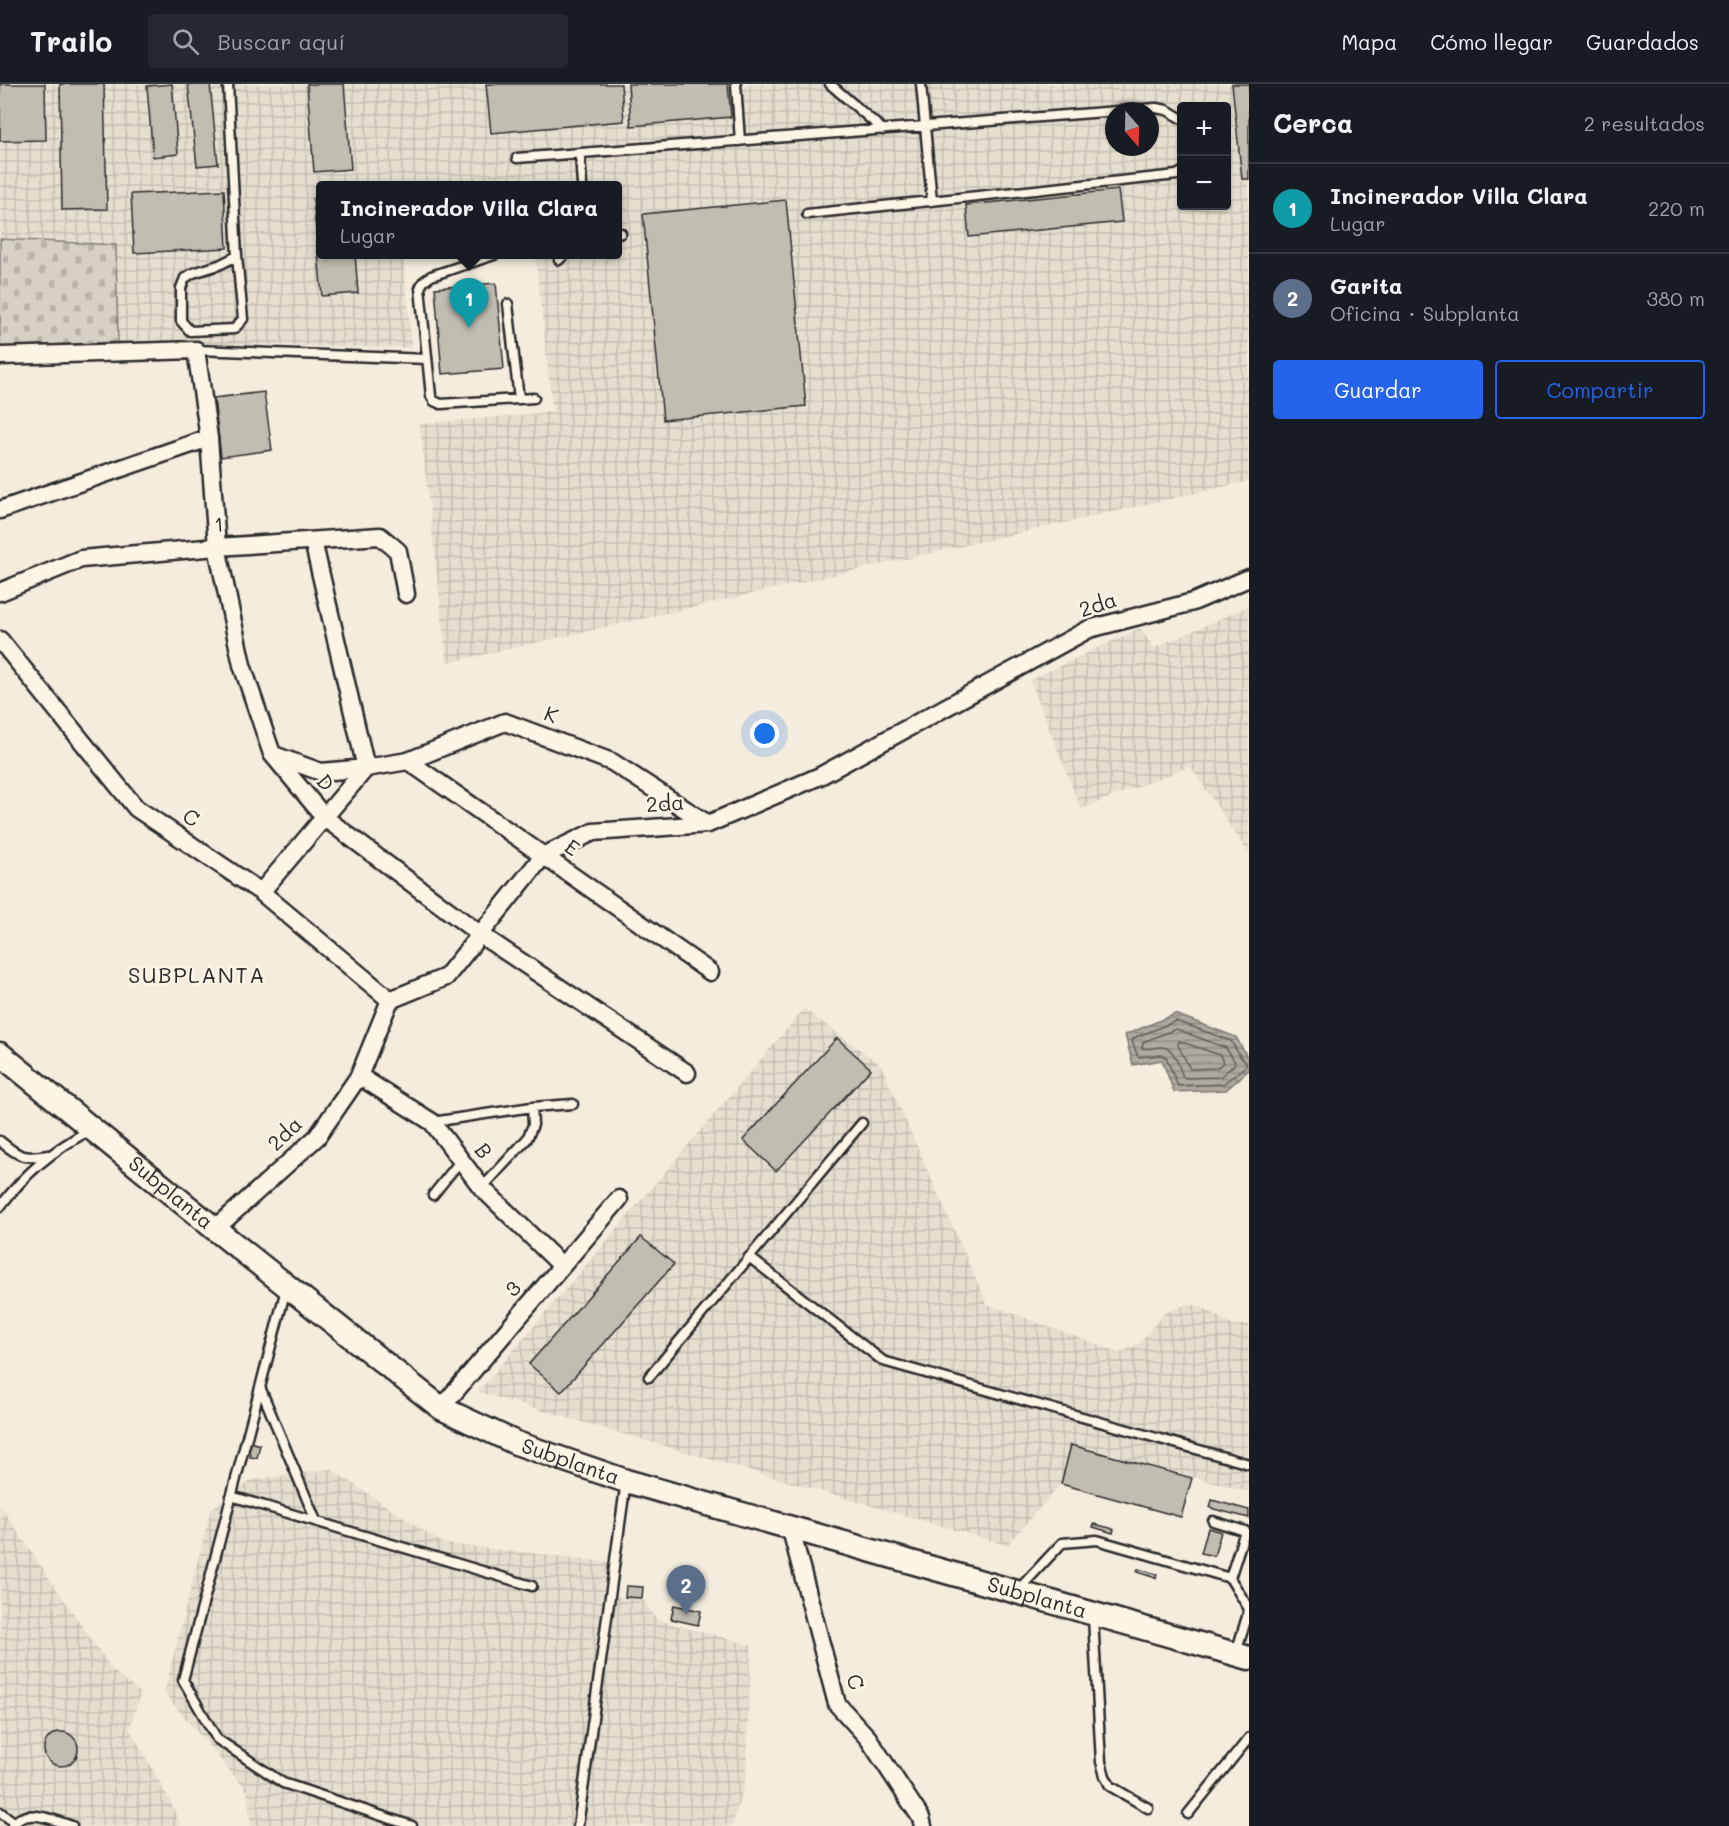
<!DOCTYPE html>
<html lang="es">
<head>
<meta charset="utf-8">
<style>
	body { margin:0; font-family:Mali,sans-serif; background:#242831; color:#f1f3f6 }
	.controls { position:absolute; right:18px; top:18px; display:grid; overflow:hidden; border-radius:6px; box-shadow:0 2px 4px #0004 }
	.controls button { width:54px; height:54px; display:grid; place-items:center; padding:0; border:0; border-bottom:2px solid #363941; background:#171b24; color:#f1f3f6; font:30px sans-serif }
	.compass { position:absolute; left:1105px; top:18px; width:54px; height:54px; border-radius:50%; background:#171b24; box-shadow:0 2px 4px #0004; rotate:160deg }
	.you { position:absolute; left:765px; top:650px; width:21px; height:21px; margin:-15px; border:4px solid #fff; border-radius:50%; background:#1a73e8; box-shadow:0 0 0 9px #1a73e833 }
	.badge { display:grid; place-items:center; width:39px; height:39px; border-radius:50%; background:#2563eb; color:#fff; font-size:20px; font-weight:700 }
	.pin { position:absolute; translate:-50% -50px; filter:drop-shadow(0 2px 3px #0008) }
	.pin::after { content:''; position:absolute; top:32px; width:21px; height:18px; background:inherit; clip-path:polygon(0 0,100% 0,50% 100%) }
	.popup { position:absolute; left:316px; top:97px; width:306px; height:78px; box-sizing:border-box; display:grid; place-content:center; border-radius:6px; background:#171b24; filter:drop-shadow(0 2px 4px #0005); font-size:20px; white-space:nowrap; color:#9ea1a6 }
	.popup b { font-size:22px; color:#f1f3f6 }
	.popup::after { content:''; position:absolute; left:50%; top:100%; margin-left:-12px; border:12px solid transparent; border-top-color:#171b24 }
	.list { margin:0; padding:0; list-style:none }
	h2 { display:flex; justify-content:space-between; align-items:center; height:78px; margin:0; padding:0 24px; font-size:26px }
	h2 small { font-size:20px; font-weight:400; color:#9ea1a6 }
	.list li { display:grid; grid-template-columns:39px 1fr auto; gap:18px; align-items:center; box-sizing:border-box; height:90px; padding:0 24px; border-top:2px solid #363941 }
	.list b { display:block; font-size:22px; white-space:nowrap }
	.list p { margin:0; font-size:20px; white-space:nowrap; color:#9ea1a6 }
	.list em { font-size:20px; font-style:normal; color:#9ea1a6 }
	.actions { display:flex; gap:12px; padding:18px 24px }
	.actions a { flex:1; padding:14px 0; border:2px solid #2563eb; border-radius:6px; text-align:center; font-size:21px; color:#2563eb }
	.actions .main { background:#2563eb; color:#fff }
	.icon { flex:none; width:33px; height:33px; fill:none; stroke:currentColor; stroke-width:2; stroke-linecap:round; stroke-linejoin:round }
	.map { position:relative; flex:none; width:1249px; height:1742px; overflow:hidden }
	header { display:flex; align-items:center; gap:36px; box-sizing:border-box; height:84px; padding:0 30px; background:#171b24; border-bottom:2px solid #363941 }
	header strong { font-size:28px }
	nav { display:flex; gap:33px; margin-inline-start:auto; font-size:21px }
	.search { width:420px; height:54px; background:#242831; display:flex; align-items:center; gap:15px; box-sizing:border-box; padding:0 21px; border-radius:6px; color:#9ea1a6; font-size:22px }
	main { display:flex }
	aside { flex:1; background:#171b24 }
	.map>svg:first-child { display:block }
</style>
</head>
<body>
<header>
<strong>Trailo</strong>
<div class="search"><svg class="icon" aria-label="search" viewBox="0 0 24 24"><circle cx="10" cy="10" r="6"/><path d="M15 15l6 6"/></svg>Buscar aquí</div>
<nav><a>Mapa</a><a>Cómo llegar</a><a>Guardados</a></nav>
</header>
<main>
<div class="map">
<svg width="1249" height="1742" viewBox="0 0 1249 1742">
	<defs>
		<pattern id="industrial-grid" width="8" height="8" patternUnits="userSpaceOnUse" patternTransform="scale(1.5)"><rect width="8" height="8" fill="#e5dfd0"/><path d="M0 4h8M4 0v8" fill="none" stroke="#c5c0b3"/></pattern>
		<pattern id="cemetery-stones" width="16" height="16" patternUnits="userSpaceOnUse" patternTransform="scale(1.5)"><rect width="16" height="16" fill="#d6d1c4"/><path d="M2 7V4a2 2 0 0 1 4 0v3zM10 15v-3a2 2 0 0 1 4 0v3z" fill="#b8b4a9"/></pattern>
		<pattern id="water-rules" width="6" height="5" patternUnits="userSpaceOnUse" patternTransform="scale(1.5)"><rect width="6" height="5" fill="#afaaa0"/><path d="M0 2.5h6" fill="none" stroke="#8f8b83"/></pattern>
	</defs>
	<rect width="100%" height="100%" fill="#f4edde"/>
	<filter id="ink" filterUnits="userSpaceOnUse"><feTurbulence type="fractalNoise" baseFrequency=".0167" numOctaves="2"/><feDisplacementMap in="SourceGraphic" scale="12" xChannelSelector="R" yChannelSelector="G"/><feConvolveMatrix kernelMatrix="1 2 1 2 8 2 1 2 1" color-interpolation-filters="sRGB"/></filter>
	<g filter="url(#ink)">
		<path fill="url(#industrial-grid)" fill-rule="evenodd" d="M0 0H1249V397L447 579 420 340 553 328 535 171 618 170V101H320V170L403 171 412 264 118 258 116 161 0 155ZM1182 22H1226V122H1182ZM1114 27H1150V63H1114Z
			M1249 522V770L1190 682 1081 725 1030 596 1140 544 1154 564Z
			M804 925 881 981 987 1220 1120 1269 1140 1259 1164 1229 1188 1220 1202 1223 1233 1242 1249 1240V1408L1071 1361 1061 1400 1007 1461 478 1308Z
			M331 1385 442 1459 607 1478 603 1512 642 1514 657 1536 751 1561 746 1694 732 1742H251L247 1707 164 1609 211 1425 252 1396Z
			M0 1422 113 1587 140 1609 130 1645 168 1713 181 1742H0Z"/>
		<path fill="url(#cemetery-stones)" stroke="#807e78" stroke-width="1.5" d="M0 155 116 161 118 258 0 263Z"/>
		<path fill="url(#water-rules)" stroke="#7a7771" stroke-width="1.5" d="M1175 930 1236 953 1249 976V986L1226 1006 1174 1008 1162 976 1133 981 1125 951Z"/>
		<g fill="none" stroke-linecap="round" stroke-linejoin="round">
			<path stroke="#605e5a" stroke-width="1.5" d="M1176 937 1231 957 1241 974 1246 978V982L1223 1000 1178 1002 1166 973 1161 971 1138 973 1132 957 1134 954Z
				M1176 945 1226 964 1235 978 1234 981 1220 993 1185 994 1183 993C1178 982 1176 963 1161 963 1154 963 1148 966 1142 964L1143 958Z
				M1179 957 1220 971 1223 979 1217 984 1190 985 1178 961Z"/>
		</g>
		<path fill="#c2bdb1" stroke="#2b2b2b" stroke-width="1.5" d="M0 0H45L46 56 0 57Z
			M60 0H104L107 125 62 126Z
			M172 0 178 70 153 73 147 2Z
			M188 0H210L218 80 197 82Z
			M307 0H344L351 85 314 88Z
			M486 0H621L624 37 491 49Z
			M628 0H728L731 33 631 42Z
			M1232 0H1249V95H1242Z
			M224 106 227 164 134 169 131 110Z
			M1118 106 1122 138 969 153 966 121Z
			M320 114V170H355L358 209 322 212 313 115Z
			M786 116 806 322 663 336 643 130Z
			M496 199 504 285 442 290 435 204Z
			M264 308 272 366 221 373 214 314Z
			M837 954 871 985 776 1087 743 1056Z
			M641 1153 674 1180 561 1308 529 1280Z
			M250 1358 260 1361 257 1374 250 1373 251 1370 247 1369Z
			M1071 1361 1192 1394 1181 1433 1061 1400Z
			M1212 1416 1249 1426V1434L1210 1424Z
			M1094 1440 1114 1445 1113 1449 1093 1443Z
			M1208 1444 1221 1448 1214 1472 1201 1469Z
			M1138 1485 1157 1490 1156 1494 1137 1488Z
			M626 1502 643 1503 642 1514 625 1513Z
			M674 1521 701 1527 698 1541 671 1535Z
			M44 1665a17 17 0 1 1 34 0a17 17 0 1 1-34 0Z"/>
		<g fill="none" stroke-linecap="round" stroke-linejoin="round">
			<defs>
				<path id="lane" d="M228 0 237 172 243 235 234 245 190 247 181 237V204L185 194 193 189 219 181 237 172
					M736 0 740 57
					M830 0 883 46
					M921 0 932 117
					M580 69 582 101
					M517 74 1156 24 1167 26 1182 35
					M807 130 1177 91 1182 88
					M618 150 621 149
					M494 171 431 192 423 198 420 204 431 312 434 317 441 320 534 314
					M559 176 565 170
					M508 220 519 315
					M196 266 427 275
					M432 1038 532 1023 573 1020
					M0 1057C19 1073 24 1075 48 1071
					M482 1104 527 1055 533 1041 532 1023
					M433 1111 461 1076
					M0 1123C25 1089 53 1066 90 1046
					M749 1173 883 1277 1249 1380
					M286 1205 183 1596 217 1655 283 1699 412 1742
					M649 1293 862 1039
					M260 1303 316 1437
					M231 1412 532 1502
					M1213 1437 1245 1447 1230 1494
					M1019 1505 1062 1459 1097 1456 1230 1494 1249 1525
					M1093 1533 1101 1678 1105 1692 1110 1702 1148 1724
					M1236 1569 1249 1526
					M0 1728 14 1738
					M1188 1730 1249 1654
					M12 1742C26 1722 53 1736 72 1742
					M578 1742 626 1397"/>
				<path id="street" d="M0 272 196 266 209 354 217 463 242 581 272 670 325 734 481 851 687 989
					M0 426 209 354
					M0 508 81 475 217 463 380 452 398 467 406 510
					M0 556 136 724 261 808 390 916
					M274 671 321 688 366 684 408 677 505 638 612 678 708 740
					M408 677 710 888
					M261 808 366 684 313 457
					M359 992 432 1038 482 1104 562 1182
					M215 1145 317 1053 359 992 390 916 446 893 543 772 593 748 708 740 820 692 1089 545 1193 518 1249 494
					M441 1324 619 1115
					M790 1442 837 1620 868 1654 921 1734 923 1742"/>
				<g id="secondary">
					<path id="s1" d="M0 970 215 1145 441 1324 516 1359 626 1397 1249 1574"/>
				</g>
			</defs>
			<use href="#lane" stroke="#2b2b2b" stroke-width="13"/>
			<use href="#street" stroke="#2b2b2b" stroke-width="21"/>
			<use href="#secondary" stroke="#2b2b2b" stroke-width="27"/>
			<use href="#lane" stroke="#fcf5e5" stroke-width="8"/>
			<use href="#street" stroke="#fcf5e5" stroke-width="16"/>
			<use href="#secondary" stroke="#fcf5e5" stroke-width="22"/>
		</g>
	</g>
	<g text-anchor="middle" stroke-width="5" stroke-linejoin="round" paint-order="stroke">
		<g font-size="21" fill="#2b2b2b" stroke="#fcf5e5">
			<text transform="translate(219 441) rotate(-4)" y="7">1</text>
			<text transform="translate(1098 521) rotate(-18)" y="7">2da</text>
			<text transform="translate(551 631) rotate(21)" y="7">K</text>
			<text transform="translate(325 699) rotate(51)" y="7">D</text>
			<text transform="translate(665 720) rotate(-4)" y="7">2da</text>
			<text transform="translate(191 734) rotate(34)" y="7">C</text>
			<text transform="translate(572 764) rotate(35)" y="7">E</text>
			<text transform="translate(285 1050) rotate(-44)" y="7">2da</text>
			<text transform="translate(483 1067) rotate(52)" y="7">B</text>
			<text dy="7" stroke="none"><textPath href="#s1" startOffset="220">Subplanta</textPath></text>
			<text transform="translate(513 1205) rotate(-50)" y="7">3</text>
			<text dy="7" stroke="none"><textPath href="#s1" startOffset="706">Subplanta</textPath></text>
			<text dy="7" stroke="none"><textPath href="#s1" startOffset="1192">Subplanta</textPath></text>
			<text transform="translate(855 1598) rotate(75)" y="7">C</text>
		</g>
		<g font-size="22" letter-spacing="1.5" fill="#2b2b2b" stroke="#fcf5e5">
			<text x="197" y="899">SUBPLANTA</text>
		</g>
	</g>
</svg>
<div class="controls">
<button>+</button>
<button>−</button>
</div>
<svg class="compass" viewBox="-18 -18 36 36"><path d="M0-13l5 13h-10z" fill="#e53935"/><path d="M0 13l5-13h-10z" fill="#9ea1a6"/></svg>
<div class="you"></div>
<div class="pin badge" style="left:469px;top:244px;background:#0f9aa8">1</div>
<div class="popup"><b>Incinerador Villa Clara</b>Lugar</div>
<div class="pin badge" style="left:686px;top:1531px;background:#5c6f8a">2</div>
</div>
<aside>
<h2>Cerca<small>2 resultados</small></h2>
<ul class="list">
<li><span class="badge" style="background:#0f9aa8">1</span><div><b>Incinerador Villa Clara</b><p>Lugar</p></div><em>220 m</em></li>
<li><span class="badge" style="background:#5c6f8a">2</span><div><b>Garita</b><p>Oficina · Subplanta</p></div><em>380 m</em></li>
</ul>
<div class="actions"><a class="main">Guardar</a><a>Compartir</a></div>
</aside>
</main>
</body>
</html>
